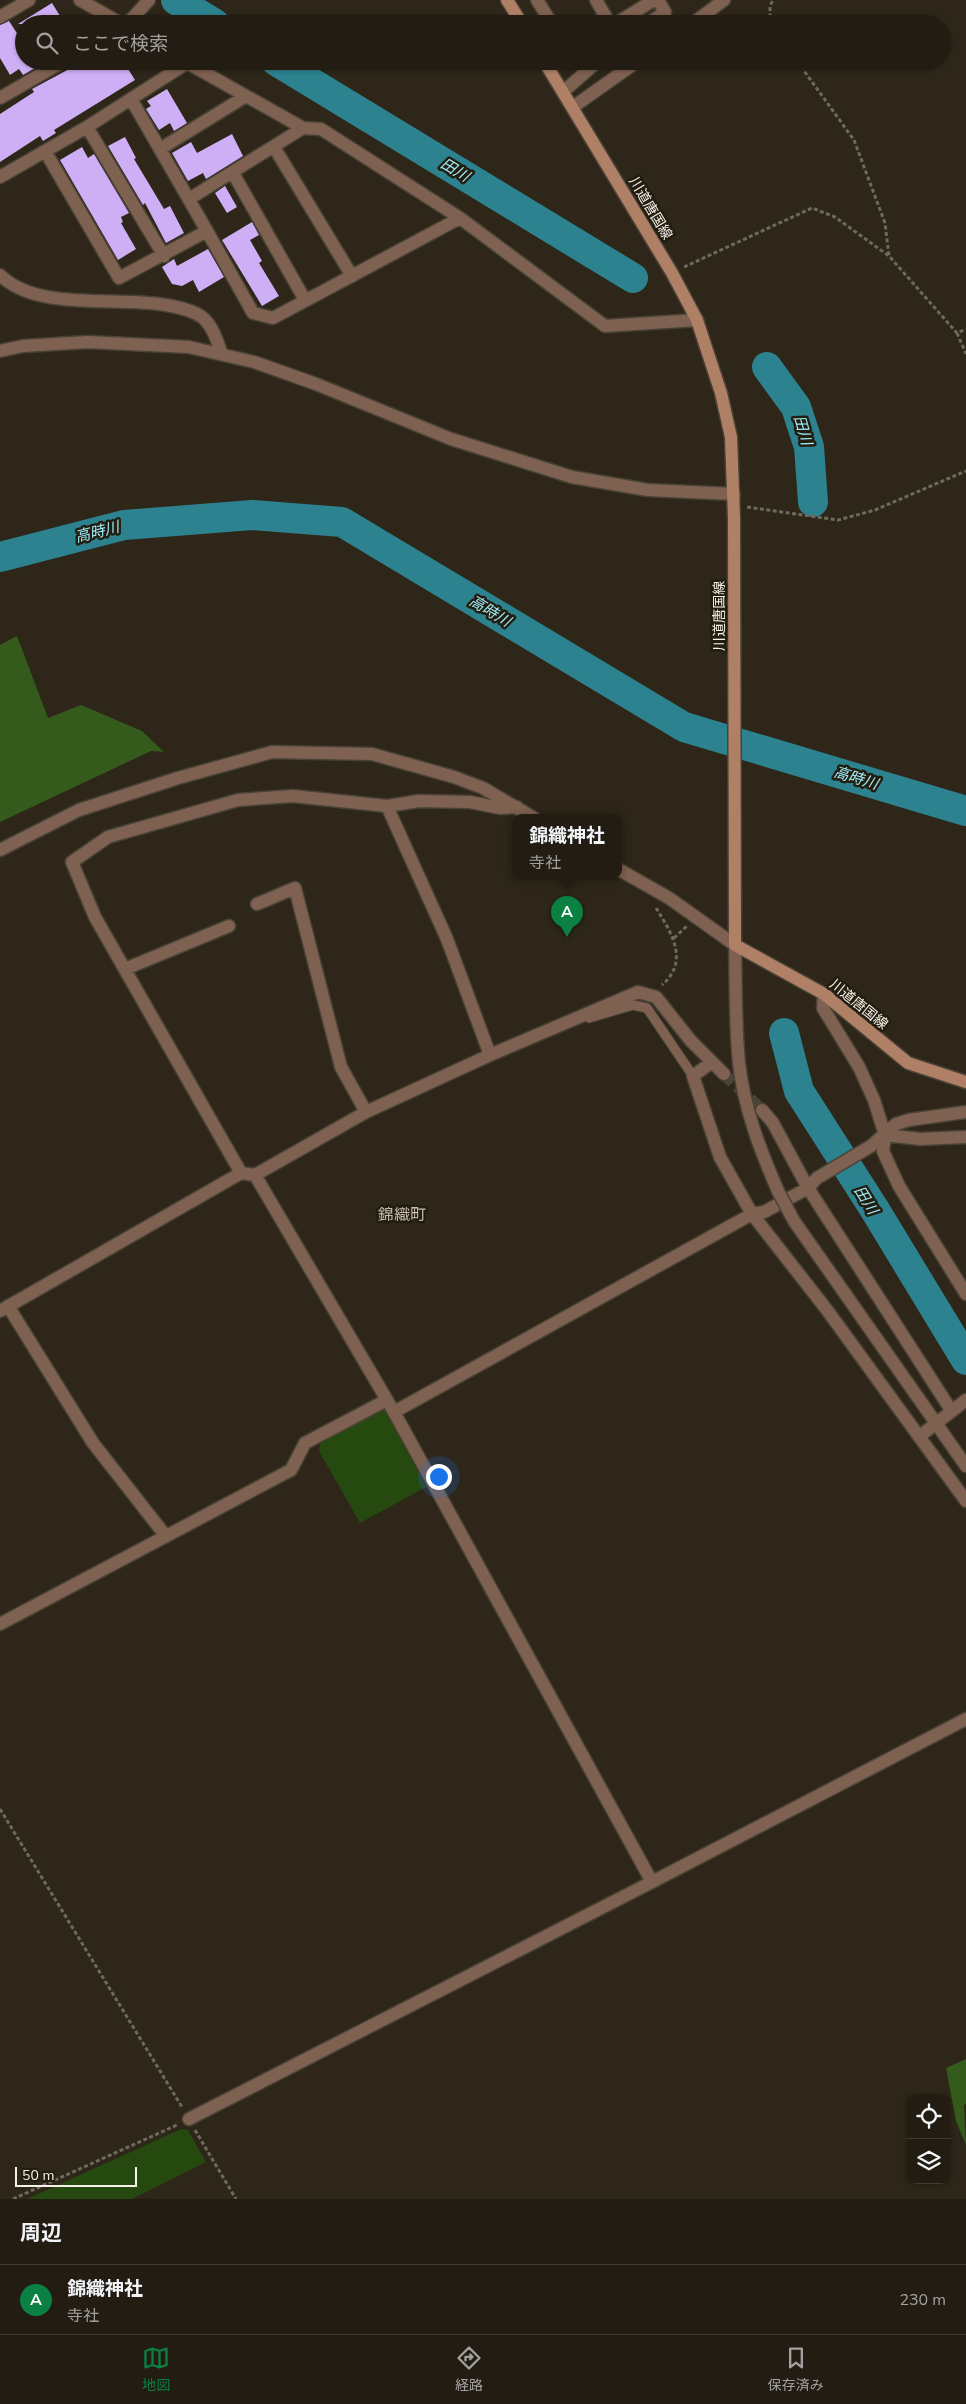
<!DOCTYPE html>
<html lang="ja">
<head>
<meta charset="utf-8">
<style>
	body { margin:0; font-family:"Nunito Sans","Noto Sans JP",sans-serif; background:#2e2921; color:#f1f3f6 }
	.controls { position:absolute; right:15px; bottom:15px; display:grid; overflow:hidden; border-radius:10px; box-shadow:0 1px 4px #0004 }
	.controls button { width:45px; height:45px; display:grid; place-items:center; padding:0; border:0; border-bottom:1px solid #3f3a33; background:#221c13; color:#f1f3f6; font:25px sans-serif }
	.scale { position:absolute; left:15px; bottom:12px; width:122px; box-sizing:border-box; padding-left:5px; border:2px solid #f5f1e8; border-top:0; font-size:14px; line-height:18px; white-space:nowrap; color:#f5f1e8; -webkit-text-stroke:4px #231d10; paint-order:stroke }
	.you { position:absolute; left:438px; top:1476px; width:18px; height:18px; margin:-12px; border:4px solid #fff; border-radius:50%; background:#1a73e8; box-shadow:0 0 0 8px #1a73e833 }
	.badge { display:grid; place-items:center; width:32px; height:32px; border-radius:50%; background:#0b8043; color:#fff; font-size:16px; font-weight:700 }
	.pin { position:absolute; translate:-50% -41px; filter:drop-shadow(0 1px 2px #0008) }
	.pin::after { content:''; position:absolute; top:26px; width:18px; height:15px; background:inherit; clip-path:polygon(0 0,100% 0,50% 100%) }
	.popup { position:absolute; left:512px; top:814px; width:110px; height:65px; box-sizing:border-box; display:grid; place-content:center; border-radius:10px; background:#221c13; filter:drop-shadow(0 1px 4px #0005); font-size:16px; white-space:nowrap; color:#a2a1a0 }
	.popup b { font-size:19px; color:#f1f3f6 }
	.popup::after { content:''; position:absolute; left:50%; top:100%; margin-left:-10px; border:10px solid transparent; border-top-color:#221c13 }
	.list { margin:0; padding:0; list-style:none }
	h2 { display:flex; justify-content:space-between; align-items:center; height:65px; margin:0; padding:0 20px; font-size:21px }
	h2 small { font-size:16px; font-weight:400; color:#a2a1a0 }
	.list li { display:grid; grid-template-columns:32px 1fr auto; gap:15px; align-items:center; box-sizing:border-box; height:70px; padding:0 20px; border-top:1px solid #3f3a33 }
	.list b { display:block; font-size:19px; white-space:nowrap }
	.list p { margin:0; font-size:16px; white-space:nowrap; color:#a2a1a0 }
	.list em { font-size:16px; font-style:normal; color:#a2a1a0 }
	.icon { flex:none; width:28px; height:28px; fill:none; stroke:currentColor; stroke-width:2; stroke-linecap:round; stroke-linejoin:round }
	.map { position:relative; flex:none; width:966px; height:2199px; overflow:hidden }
	.search { position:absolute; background:#221c13; box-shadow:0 1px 4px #0004; left:15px; right:15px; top:15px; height:55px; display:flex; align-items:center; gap:12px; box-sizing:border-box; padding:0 18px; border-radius:28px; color:#a2a1a0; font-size:19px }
	.sheet { height:135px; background:#221c13 }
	nav { display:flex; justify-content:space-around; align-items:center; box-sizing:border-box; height:70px; border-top:1px solid #3f3a33; background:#221c13; font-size:14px; color:#a2a1a0 }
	nav a { display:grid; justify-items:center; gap:2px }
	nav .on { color:#0b8043 }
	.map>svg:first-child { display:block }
</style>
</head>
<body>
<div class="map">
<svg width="966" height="2199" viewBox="0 0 966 2199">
	<rect width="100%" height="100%" fill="#2d2619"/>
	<path fill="#26490f" d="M377 1410H385L426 1487 360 1523 319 1451 320 1444Z
		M181 2129 188 2130 206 2162 132 2199H27Z"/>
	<path fill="#345b1c" d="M17 636 48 718 81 705 142 731 164 752 151 751 0 822V645Z
		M966 2059V2104L964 2105 966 2145 956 2121 946 2068Z"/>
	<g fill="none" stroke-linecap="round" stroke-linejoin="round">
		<path stroke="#2c828f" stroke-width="30" d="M176 0 215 24
			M276 61 633 278
			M767 367 796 407 809 447 813 502
			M0 557 124 525 252 515 342 522 684 727 966 811
			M784 1033 799 1091 875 1210 966 1360"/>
	</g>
	<path fill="#ceaff6" d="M52 3 65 24H18Z
		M9 21 24 44V61H47L23 75 19 69 10 75 0 58V25Z
		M84 61H123L135 80 54 130 56 133 43 141 40 136 0 162V114L34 92 32 89Z
		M167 89 187 123 174 131 170 123 159 130 146 109 151 106 147 101Z
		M232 134 243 156 206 179 203 173 188 181 172 153 191 142 197 153Z
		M125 137 136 158 134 159 164 209 170 206 184 233 166 243 145 203 143 205 108 146Z
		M82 147 88 158 94 154 129 213 121 217 123 222 121 223 136 249 118 260 60 160Z
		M225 186 237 207 227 213 215 193Z
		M252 222 259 235 250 240 262 261 259 263 279 296 262 306 222 240Z
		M208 249 224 277 199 292 193 280 182 286 172 284 162 267 174 259 177 266Z"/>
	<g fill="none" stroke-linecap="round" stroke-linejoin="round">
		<path stroke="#4b4438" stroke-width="12" stroke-dasharray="12 6" stroke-linecap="butt" d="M724 1074 762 1110"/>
		<defs>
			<path id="service" d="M589 1018 633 1005 647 1008 693 1076"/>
			<path id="minor" d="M80 0 122 24
				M537 0 552 24
				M596 0 610 24
				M0 17 29 0
				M127 24 149 0
				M615 24 654 0
				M647 24 665 12 658 0
				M692 24 724 0
				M184 61 303 128 321 129 460 218 605 326 697 320
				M563 92 598 61
				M0 98 64 61
				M131 99 207 231
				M573 107 638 61
				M87 127 164 256
				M274 147 352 276
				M160 149 246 96
				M45 151 119 278 207 231 253 313 273 318 460 218
				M233 173 305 300
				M0 177 87 127 187 63
				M189 199 303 128
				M0 275C38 312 117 296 166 305 178 307 192 310 202 317 213 326 217 341 222 354
				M0 351 23 346 88 342 189 347 254 362 316 384 451 439 572 477 648 490 734 494
				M387 806 447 939 490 1055
				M517 807 500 808 470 802 419 801 387 806 293 796 238 800 108 837 72 862 95 917 241 1173 255 1175 366 1112 490 1055 638 992 656 997 691 1041 724 1074
				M0 850 79 810 178 778 272 752 372 754 454 777 483 788 534 818
				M618 869 669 898 735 945
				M257 904 295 888 341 1067 366 1112
				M125 969 229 926
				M824 994 823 1008 859 1067 874 1100 885 1135 883 1151 899 1186 966 1294
				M712 1062 693 1076 720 1157 752 1214 827 1310 966 1501
				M762 1110 773 1123 808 1188 951 1410
				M885 1135 920 1139 966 1137
				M8 1306 93 1443 165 1535
				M0 1311 241 1173
				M394 1412 752 1214 764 1212 808 1188 817 1178 871 1146 896 1124 909 1120 966 1112
				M920 1436 966 1400
				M0 1624 291 1470 305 1443 385 1401
				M652 1882 966 1719
				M189 2119 652 1882 394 1412 255 1175"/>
			<path id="tertiary" d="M735 945C736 984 735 1024 739 1063 744 1108 760 1150 778 1191
				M794 1221 966 1466"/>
			<path id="secondary" d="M507 0 522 24
				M544 61 672 273 697 320 721 393 731 437 734 518 735 945 824 994 908 1063 966 1082"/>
		</defs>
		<use href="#service" stroke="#494236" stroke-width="11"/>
		<use href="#minor" stroke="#494236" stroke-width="15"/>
		<use href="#tertiary" stroke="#494236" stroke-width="15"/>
		<use href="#secondary" stroke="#494236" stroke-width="15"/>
		<path stroke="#6e685d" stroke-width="3" stroke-dasharray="4 2.5" stroke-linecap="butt" d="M770 24V6L773 0
			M797 61 854 140 885 223 889 256
			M684 267 812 208 835 217 889 256 957 333 966 329
			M957 333 966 354
			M747 507 838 520 875 510 966 471
			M656 908C671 932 690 961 662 985
			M674 938 687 926
			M0 1809 182 2107
			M195 2130 236 2199
			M13 2199 177 2125"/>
		<use href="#service" stroke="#7e6150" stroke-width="9"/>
		<use href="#minor" stroke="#7e6150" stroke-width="12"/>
		<use href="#tertiary" stroke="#7e6150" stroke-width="12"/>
		<use href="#secondary" stroke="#b08066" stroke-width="12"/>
		<defs>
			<path id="tertiary-bridge" d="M778 1191 794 1221"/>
		</defs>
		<use href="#tertiary-bridge" stroke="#494236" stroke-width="15" stroke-linecap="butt"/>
		<use href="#tertiary-bridge" stroke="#7e6150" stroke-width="12"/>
	</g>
	<g text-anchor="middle" stroke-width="5" stroke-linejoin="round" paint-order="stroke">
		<g font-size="14" fill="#f5f1e8" stroke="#231d10">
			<text transform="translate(651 208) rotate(59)" y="5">川道唐国線</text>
			<text transform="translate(719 616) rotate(-90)" y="5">川道唐国線</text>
			<text transform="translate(859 1004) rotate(39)" y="5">川道唐国線</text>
		</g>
		<g font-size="15" font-style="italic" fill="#9feefc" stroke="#231d10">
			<text transform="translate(455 170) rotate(31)" y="5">田川</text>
			<text transform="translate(803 430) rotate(74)" y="5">田川</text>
			<text transform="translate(97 532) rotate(-14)" y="5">高時川</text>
			<text transform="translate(490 611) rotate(31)" y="5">高時川</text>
			<text transform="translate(856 778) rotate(17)" y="5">高時川</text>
			<text transform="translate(866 1200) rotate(58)" y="5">田川</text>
		</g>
		<g font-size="16" fill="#c6bdad" stroke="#231d10">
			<text x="402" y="1220">錦織町</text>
		</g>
	</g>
</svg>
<div class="controls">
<button><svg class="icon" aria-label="locate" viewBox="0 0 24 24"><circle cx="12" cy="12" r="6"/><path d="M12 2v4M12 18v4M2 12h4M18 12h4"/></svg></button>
<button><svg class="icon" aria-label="layers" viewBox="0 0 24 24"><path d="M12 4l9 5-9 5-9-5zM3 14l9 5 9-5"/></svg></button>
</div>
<div class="scale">50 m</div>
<div class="you"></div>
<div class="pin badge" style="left:567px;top:937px">A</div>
<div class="popup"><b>錦織神社</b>寺社</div>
<div class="search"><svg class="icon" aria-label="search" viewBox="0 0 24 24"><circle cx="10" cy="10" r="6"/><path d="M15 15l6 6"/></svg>ここで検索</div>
</div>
<section class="sheet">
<h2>周辺<small></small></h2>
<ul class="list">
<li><span class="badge">A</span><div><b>錦織神社</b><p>寺社</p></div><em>230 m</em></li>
</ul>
</section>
<nav>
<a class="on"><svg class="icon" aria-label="map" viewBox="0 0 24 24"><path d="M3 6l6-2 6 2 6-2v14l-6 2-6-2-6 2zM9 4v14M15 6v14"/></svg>地図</a>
<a><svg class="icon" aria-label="directions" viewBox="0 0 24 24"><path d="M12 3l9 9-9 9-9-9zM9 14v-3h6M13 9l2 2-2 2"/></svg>経路</a>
<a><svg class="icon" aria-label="saved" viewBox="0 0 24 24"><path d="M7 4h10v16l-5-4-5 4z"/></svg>保存済み</a>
</nav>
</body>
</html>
